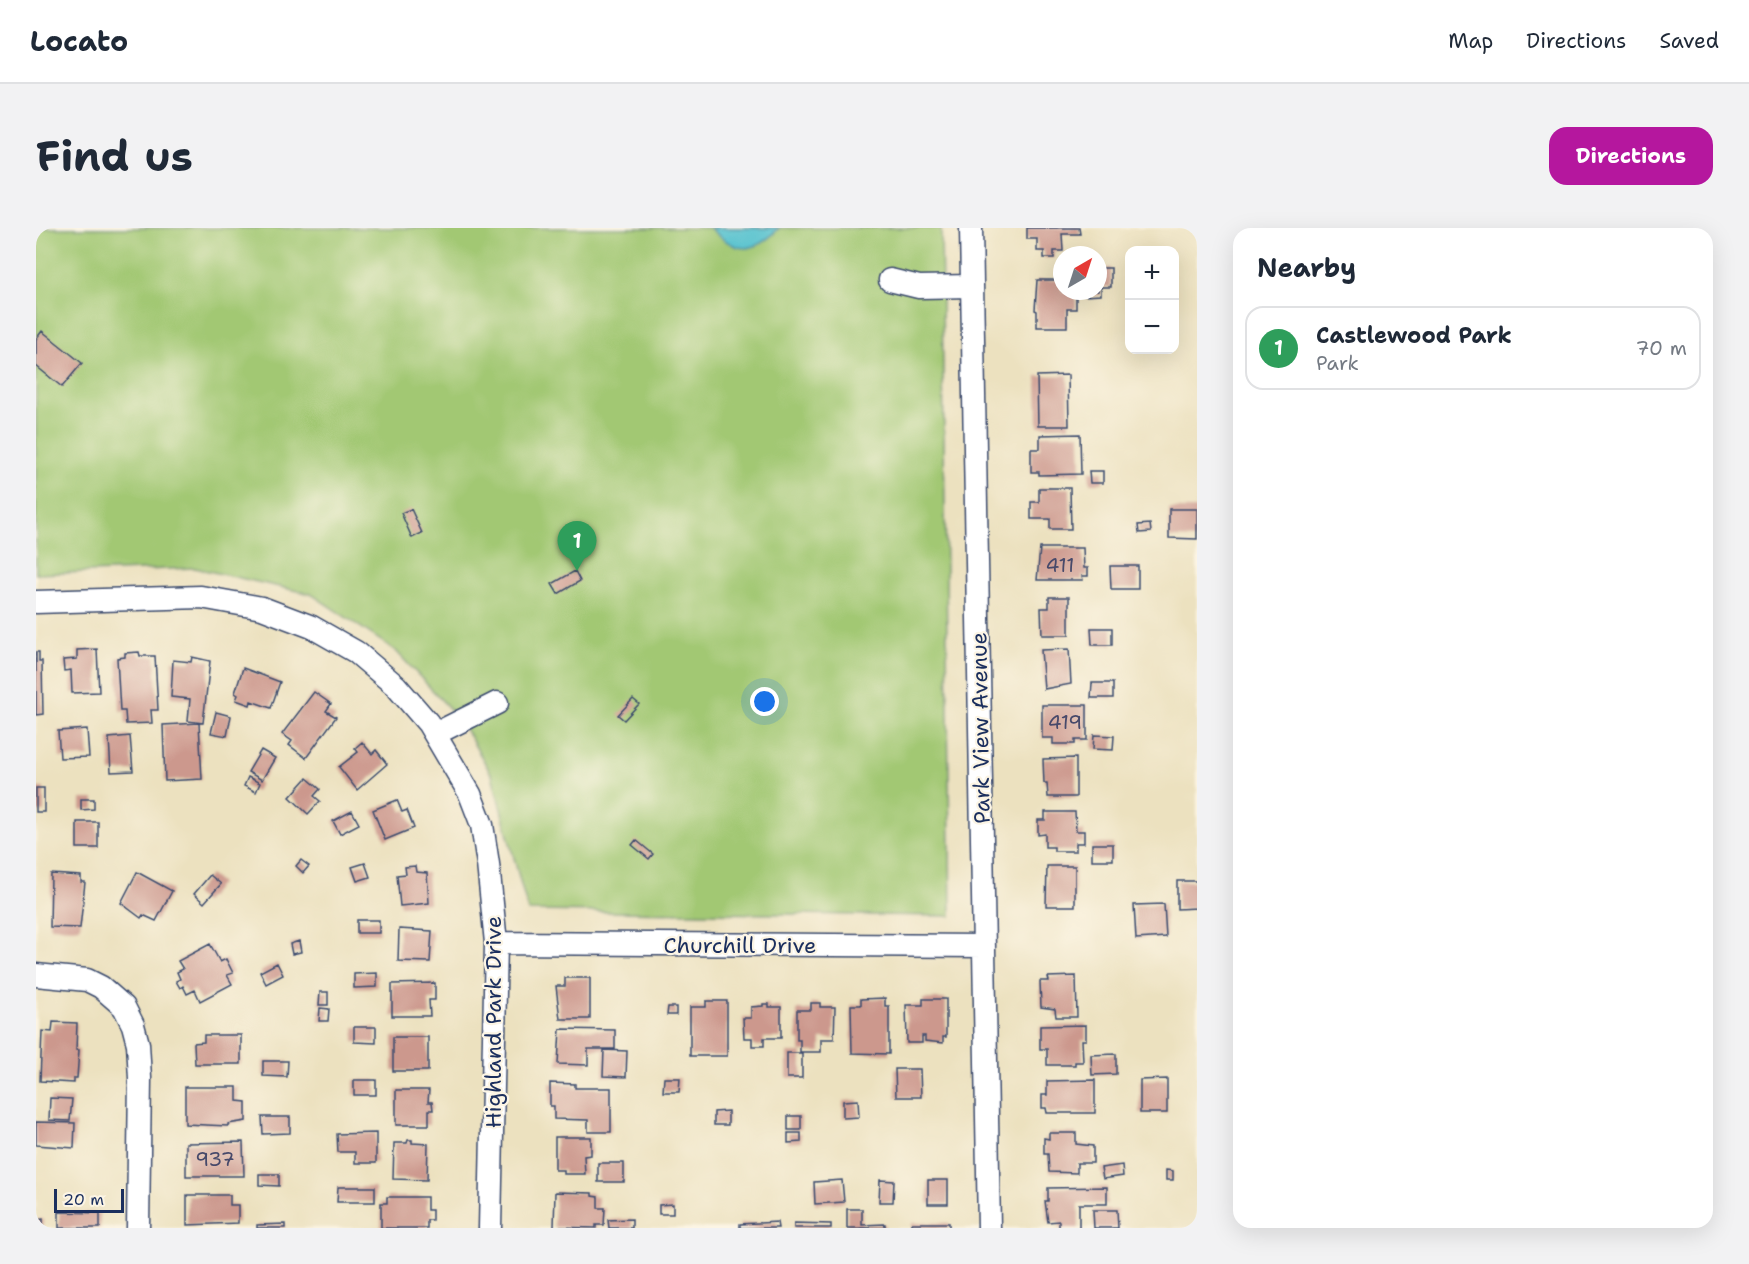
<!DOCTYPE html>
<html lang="en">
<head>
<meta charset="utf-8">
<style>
	body { margin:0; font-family:"Shantell Sans",sans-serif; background:#f2f2f3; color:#1f2937 }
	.controls { position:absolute; right:18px; top:18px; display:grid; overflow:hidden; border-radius:12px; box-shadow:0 6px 24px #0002 }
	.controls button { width:54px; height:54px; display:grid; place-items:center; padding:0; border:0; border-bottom:2px solid #e0e1e3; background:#fff; color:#1f2937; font:30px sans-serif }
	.compass { position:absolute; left:1017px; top:18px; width:54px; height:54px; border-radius:50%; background:#fff; box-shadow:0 6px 24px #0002; rotate:39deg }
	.scale { position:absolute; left:18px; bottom:15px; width:70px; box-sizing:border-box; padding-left:6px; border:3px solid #1b2f5e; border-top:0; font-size:16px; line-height:21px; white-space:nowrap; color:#1b2f5e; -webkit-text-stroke:4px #fcf5e5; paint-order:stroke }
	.you { position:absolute; left:729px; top:474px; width:21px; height:21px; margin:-15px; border:4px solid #fff; border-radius:50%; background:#1a73e8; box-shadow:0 0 0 9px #1a73e833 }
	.badge { display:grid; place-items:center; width:39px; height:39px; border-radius:50%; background:#b5179e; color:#fff; font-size:20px; font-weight:700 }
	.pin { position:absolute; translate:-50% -50px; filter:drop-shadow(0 2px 3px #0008) }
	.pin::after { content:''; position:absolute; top:32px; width:21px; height:18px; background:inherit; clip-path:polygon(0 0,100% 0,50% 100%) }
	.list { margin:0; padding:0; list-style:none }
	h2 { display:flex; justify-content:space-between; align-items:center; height:78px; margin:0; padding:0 24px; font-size:26px }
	h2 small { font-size:20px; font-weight:400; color:#747a83 }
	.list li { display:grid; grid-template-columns:39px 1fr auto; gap:18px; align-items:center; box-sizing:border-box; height:84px; margin:0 12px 12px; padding:0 12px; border:2px solid #e0e1e3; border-radius:18px }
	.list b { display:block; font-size:22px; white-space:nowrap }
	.list p { margin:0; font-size:20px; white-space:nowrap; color:#747a83 }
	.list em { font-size:20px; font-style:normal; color:#747a83 }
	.map { position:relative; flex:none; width:1161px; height:1000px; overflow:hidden; border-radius:18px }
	header { display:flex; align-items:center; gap:36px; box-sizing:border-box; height:84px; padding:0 30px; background:#fff; border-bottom:2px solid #e0e1e3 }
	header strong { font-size:28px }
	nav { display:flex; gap:33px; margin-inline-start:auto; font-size:21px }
	.intro { display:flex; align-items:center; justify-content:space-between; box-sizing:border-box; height:144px; padding:0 36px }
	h1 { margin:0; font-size:42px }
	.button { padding:15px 27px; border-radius:18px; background:#b5179e; color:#fff; font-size:21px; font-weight:700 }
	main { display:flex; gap:36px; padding:0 36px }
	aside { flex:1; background:#fff; border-radius:18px; box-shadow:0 6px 24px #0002 }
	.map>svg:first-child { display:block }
</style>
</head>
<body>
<header>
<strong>Locato</strong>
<nav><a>Map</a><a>Directions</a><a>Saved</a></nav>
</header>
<div class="intro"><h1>Find us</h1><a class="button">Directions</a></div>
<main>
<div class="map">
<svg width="1161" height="1000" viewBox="0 0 1161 1000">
	<rect width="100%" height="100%" fill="#fcf5e5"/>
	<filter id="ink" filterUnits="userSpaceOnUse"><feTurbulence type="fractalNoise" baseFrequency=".0167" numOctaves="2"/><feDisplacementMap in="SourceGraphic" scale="12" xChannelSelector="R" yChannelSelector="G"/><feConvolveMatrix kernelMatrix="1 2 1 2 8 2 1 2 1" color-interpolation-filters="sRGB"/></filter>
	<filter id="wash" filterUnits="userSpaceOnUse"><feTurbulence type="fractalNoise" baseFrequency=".008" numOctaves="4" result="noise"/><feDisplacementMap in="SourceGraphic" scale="24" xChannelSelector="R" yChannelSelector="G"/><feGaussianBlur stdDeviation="1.35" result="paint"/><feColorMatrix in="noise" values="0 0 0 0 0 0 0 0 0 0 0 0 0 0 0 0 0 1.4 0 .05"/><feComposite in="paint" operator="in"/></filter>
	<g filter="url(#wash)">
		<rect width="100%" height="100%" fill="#ece1bf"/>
		<path fill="#a2c873" stroke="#5e7c68" stroke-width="1.5" d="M0 0H905L915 688 492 683 456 547 424 492 360 423 275 366 159 340 0 346Z"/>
		<path fill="#56c2cf" stroke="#387896" stroke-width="1.5" d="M674 0H743C717 28 700 25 674 0Z"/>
		<g id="blocks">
			<path fill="#cc988d" d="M991 0H1043L1044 6H1026L1027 23H1018V30H1008V23H1001V11H991Z
				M1062 40H1075V59H1065V67L1049 68V63H1062Z
				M1001 52H1026V63H1040V81H1031V99H1001V83L999 82Z
				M6 103 46 135 26 159 0 138V111Z
				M1032 147 1033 198H1002L1001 148Z
				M1044 206 1045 246 1003 247V244H995V221H1004V207Z
				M1053 243H1067V255H1054Z
				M1003 260H1034L1035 301H1014V291H995V274H1003Z
				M375 281 386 305 376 310 365 285Z
				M1133 281H1161V311L1133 310Z
				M1114 296 1115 304 1103 305 1102 297Z
				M1004 320H1047L1048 340H1052V348H1046L1047 352H1001Z
				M1074 338H1102V361H1075Z
				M539 343 544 353 522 366 516 356Z
				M1013 369H1033V407H1006L1005 380H1013Z
				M1055 400H1076V417H1056Z
				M61 421 63 464 36 465 35 442 28 443 27 432 41 431V422Z
				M1033 421 1035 456 1008 461 1005 422Z
				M0 424H3V433H6L7 486 0 487Z
				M103 424 104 428H119L122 482H115L116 495 90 496 89 483H84L81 430 89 429V425Z
				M156 429 174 433 167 495 152 493 154 471 135 469 137 432 155 434Z
				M207 440 244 454 235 480 215 473 214 477 200 472 202 467 199 465Z
				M1056 455H1077V470H1055Z
				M278 464 295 476 290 483 300 489 270 530 253 517 256 513 246 506Z
				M597 471 603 476 588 492 582 487Z
				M1006 477H1051V512H1039V516H1017V510H1006Z
				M180 484 195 488 191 508 175 505Z
				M163 495 166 551 129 553 127 497Z
				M51 501 53 529 24 530 22 503Z
				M1058 507 1078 508 1077 522 1057 521Z
				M94 508 97 543 75 544 73 510Z
				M326 514 336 526 340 522 351 536 321 562 303 539 322 524 319 520Z
				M225 522 239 530 226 552 212 544Z
				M1040 530V569H1012L1011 555H1008L1007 531Z
				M212 549 224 555 220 564 208 558Z
				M271 550 284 561 278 568 284 573 272 586 254 569Z
				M0 560H8V584H0Z
				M45 571H58V581L45 582Z
				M361 572 366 584 371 582 378 600 349 612 337 582Z
				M316 583 323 596 304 606 297 593Z
				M1009 584H1039L1040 603H1048V615H1040V623H1018V619H1009V606L1002 607V592H1009Z
				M41 594H62V620H41Z
				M600 612 617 626 613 631 596 617Z
				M1056 616H1077V632H1056Z
				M265 632 273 638 267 645 260 638Z
				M329 635 334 649 321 653 316 639Z
				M379 638 380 644 391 645 393 675 364 678 361 647 370 646 369 639Z
				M1011 638H1039V678H1010Z
				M101 644 136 663 120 693 107 687 105 690 85 675Z
				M15 646 45 648V654H49L44 700 14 699Z
				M174 647 185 656 168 675 158 666Z
				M1141 653H1161V680L1141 681Z
				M1128 676 1130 709 1100 711 1098 677Z
				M321 692H343V705H321Z
				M363 701 396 703 394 734 362 733Z
				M263 713 265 724 256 726 254 716Z
				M174 716 184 734 190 731 197 745 191 747 196 756 164 773 159 762 151 766 147 758 144 760 140 753 144 751 141 744 147 741 142 733Z
				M241 735 247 747 230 756 224 744Z
				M341 745V759L318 760V746Z
				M1040 748 1041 789H1020L1019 781 1005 779 1004 753H1013L1012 749Z
				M529 750H554V791H524L520 758H529Z
				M399 755V772H393L394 788H356V756Z
				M284 764H292V777H283Z
				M849 770V778H853V826L816 825 815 777H825V771Z
				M887 771H910V809H907V815L889 813V808H886V815H871L870 777H887Z
				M670 773H691V828H654V779H670Z
				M775 775H784V779H799L798 811H785V824H764V812H761V782H775Z
				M727 776H733V779H745V810H728V818H716V810H708L707 790H715V779L727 778Z
				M632 779H640V787H631Z
				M284 780 293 781 292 793H283Z
				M17 794 41 795 40 822H43L41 850H38V855L4 853 6 803 16 804Z
				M1050 797V812H1046L1047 834H1039V837H1011V821H1004V798Z
				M318 799H340V815L318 814Z
				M524 801 579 802V821H552V837L522 836Z
				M168 807H205V836H159L158 815 168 814Z
				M357 809H392V843H357Z
				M568 822 591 823 590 849 567 848Z
				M751 825H766V850H751Z
				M1080 826V846L1056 847 1055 827Z
				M227 833H252L251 849 227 848Z
				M859 841H884L885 869H860Z
				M628 850H644L643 864H627Z
				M1131 851V885H1104V852Z
				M318 852H340V867H318Z
				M1059 852V885H1011L1010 880H1006V867H1011V853Z
				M514 855 539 856V860H575V904H552V892L518 891V878H514Z
				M149 859H201V873L210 874V893L192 896V898L149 896Z
				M360 862H393L392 874H396L397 882H393V897H360Z
				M14 870 36 871 34 893 13 892Z
				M822 872 823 889 807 890V873Z
				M692 883V897H678V884Z
				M752 888H765V902H752Z
				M226 889H254V905L227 906Z
				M0 894 39 895 38 920 0 917Z
				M340 905V935H319V924H302L301 906Z
				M752 905H765V914L752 915Z
				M1013 905H1040V916L1057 918V935H1041V945L1013 944 1012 926H1008V910L1013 911Z
				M519 909H555V927L548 928 549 946H528V942H519Z
				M372 912H376V915L392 916 391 952 357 951 358 915H371Z
				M207 914 208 948H150V915Z
				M562 935H588V954H562Z
				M1086 937 1087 948 1067 951 1065 940Z
				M1130 942 1137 943V952H1130Z
				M223 946H243V958L223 957Z
				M806 952 808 974 779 976 778 954Z
				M844 952 858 953 857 974H843Z
				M892 952H912V976H892Z
				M302 959H339V974H301Z
				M1071 959V976H1043V1000H1023V993L1012 994 1009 973H1012V960Z
				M519 964 556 965V968L562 969V980H569L568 997H560V1000L518 999Z
				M151 967H194V977H202V995L151 997Z
				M351 969H391V982H396V992H391V1000H345V975H351Z
				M637 976V986H623V977Z
				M811 981H826V997L849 996V1000H811Z
				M1057 982H1081L1082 1000H1058Z
				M23 984 64 985V1000H23Z
				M7 991V1000H0V992Z
				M596 991V1000H573L572 992Z
				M741 994 742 1000H704V996Z
				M758 995 795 996V1000H758Z
				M876 995H913V1000H876Z
				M249 996V1000H221V997Z"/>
		</g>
	</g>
	<g filter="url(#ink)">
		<use href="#blocks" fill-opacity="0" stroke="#3a4a6d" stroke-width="1.5"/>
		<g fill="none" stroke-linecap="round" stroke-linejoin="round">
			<defs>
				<path id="minor" d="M935 0 953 1000
					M854 52 883 59 936 58
					M0 374 165 369 226 380 276 399 320 424 360 458 392 495 434 566 446 597 452 636 460 715 454 1000
					M399 506 461 475
					M460 715 948 718
					M0 747 51 752 65 759 88 779 97 797 102 816 104 850 102 1000"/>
			</defs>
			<use href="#minor" stroke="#3a4a6d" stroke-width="25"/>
			<use href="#minor" stroke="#fff" stroke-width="22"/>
		</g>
	</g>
	<g text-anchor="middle" stroke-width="4.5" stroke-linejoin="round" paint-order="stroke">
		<g font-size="20" fill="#47496a">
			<text x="1024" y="344">411</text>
			<text x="1029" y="501">419</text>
			<text x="179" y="938">937</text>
		</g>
		<g font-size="22" fill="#1b2f5e" stroke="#fcf5e5">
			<text transform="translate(944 500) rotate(-91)" y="8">Park View Avenue</text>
			<text x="704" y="725">Churchill Drive</text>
			<text transform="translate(457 794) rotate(-90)" y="8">Highland Park Drive</text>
		</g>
	</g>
</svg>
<div class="controls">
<button>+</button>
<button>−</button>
</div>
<svg class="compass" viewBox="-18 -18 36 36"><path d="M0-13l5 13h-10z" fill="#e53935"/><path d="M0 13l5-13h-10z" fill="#747a83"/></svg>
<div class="scale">20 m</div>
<div class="you"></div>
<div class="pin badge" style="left:541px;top:343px;background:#2e9e5b">1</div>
</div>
<aside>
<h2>Nearby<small></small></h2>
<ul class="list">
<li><span class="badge" style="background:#2e9e5b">1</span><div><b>Castlewood Park</b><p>Park</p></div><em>70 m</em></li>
</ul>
</aside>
</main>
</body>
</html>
